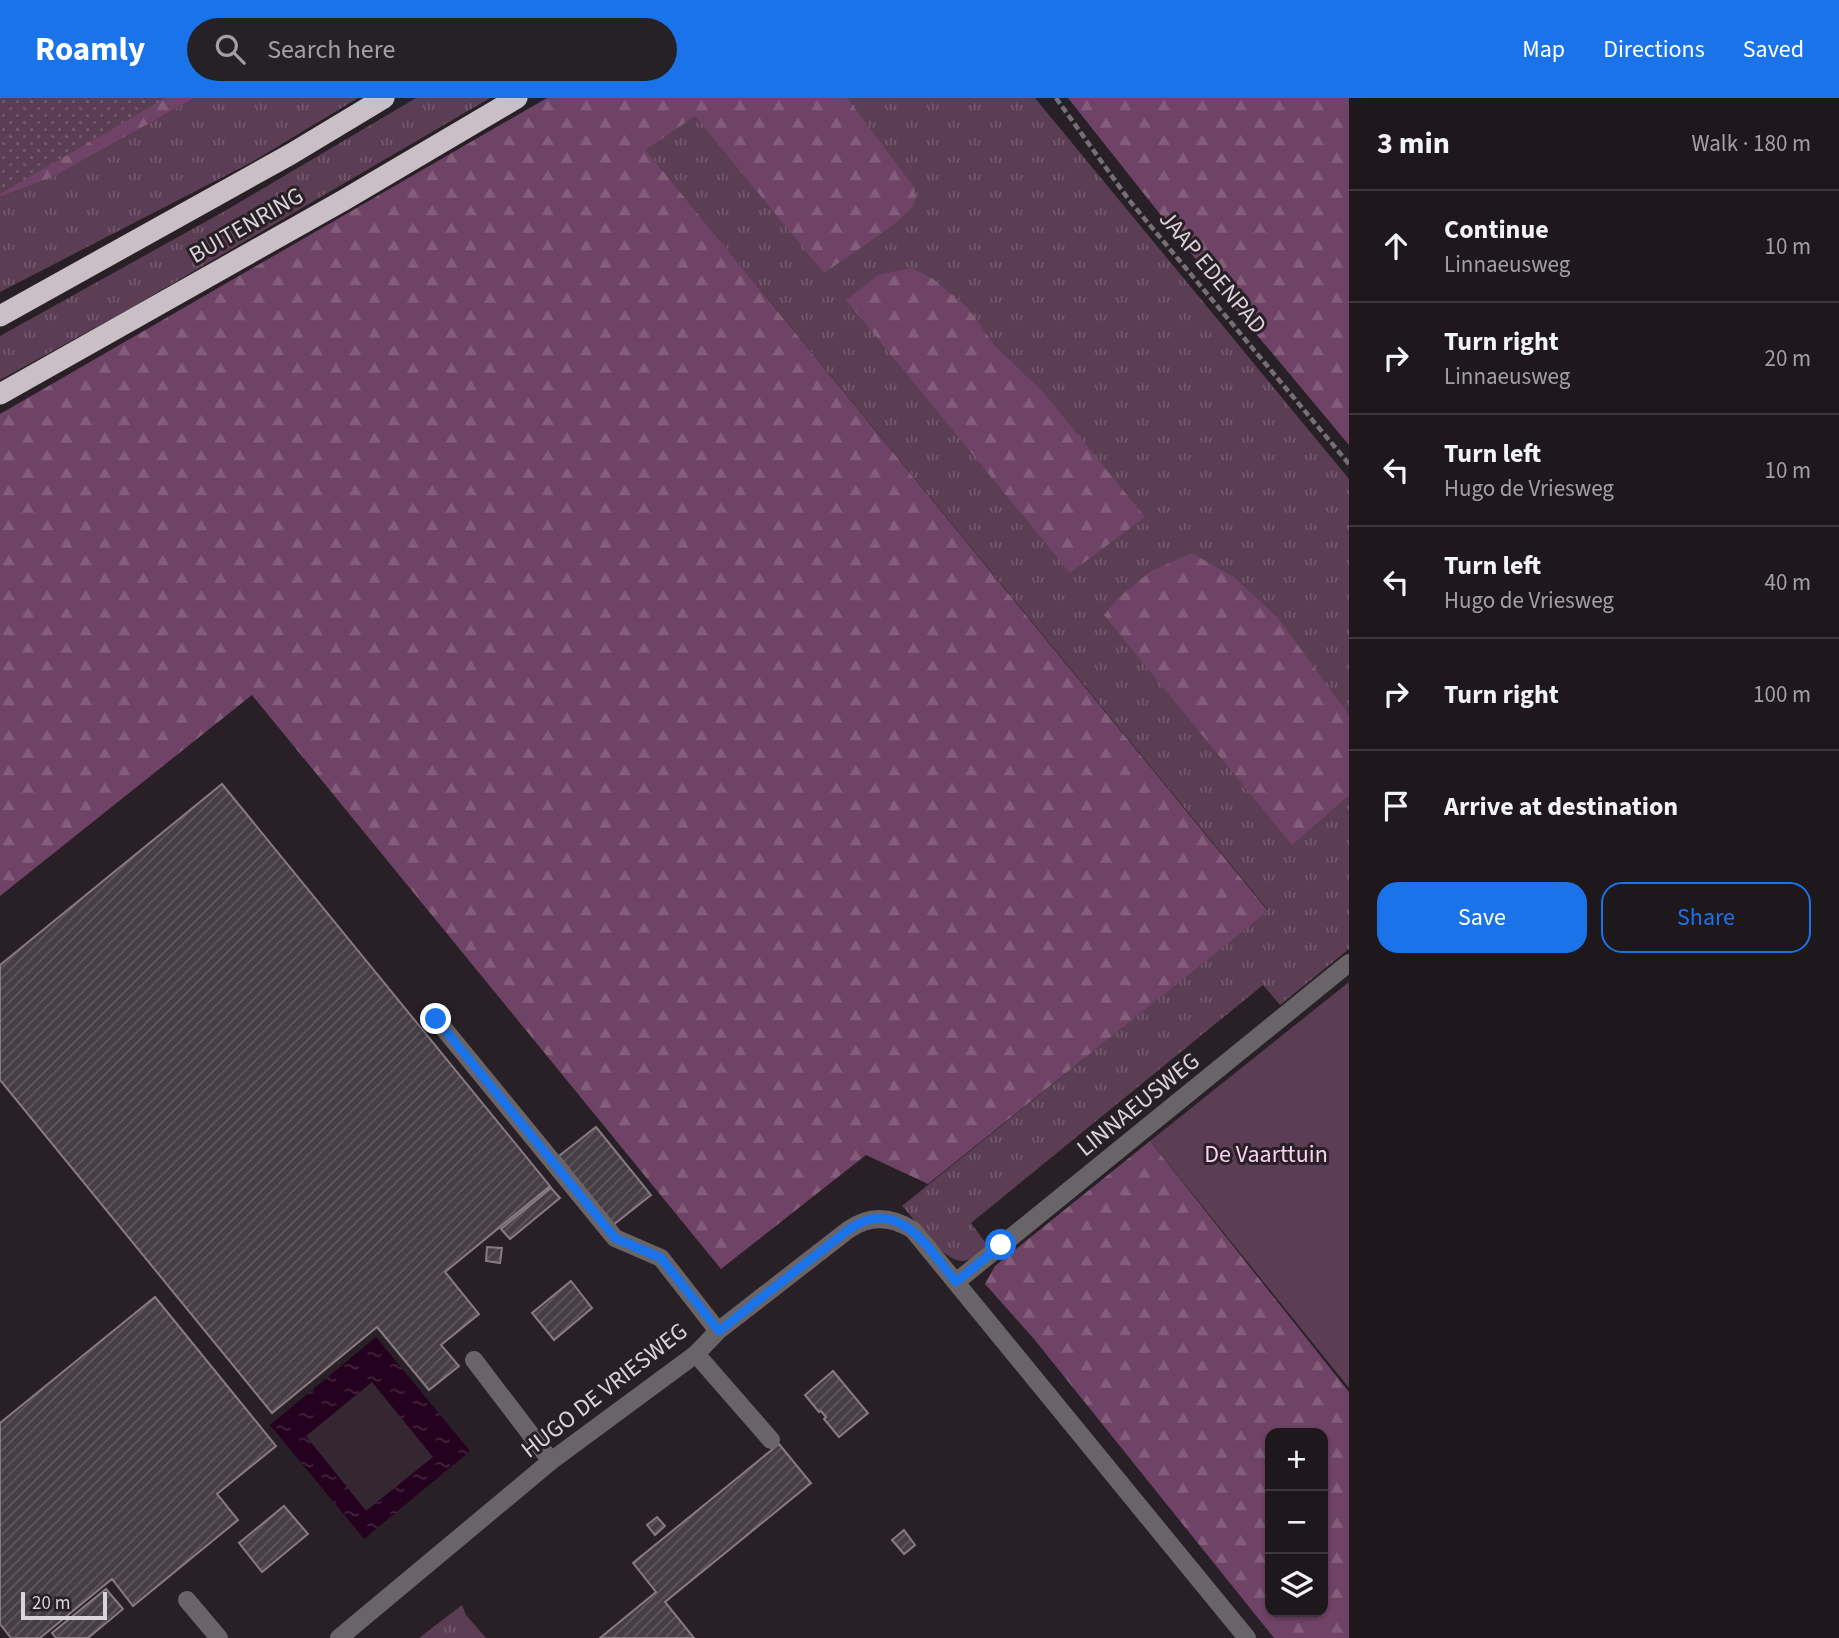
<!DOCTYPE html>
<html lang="en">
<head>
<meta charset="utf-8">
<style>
	body { margin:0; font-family:"Source Sans 3",sans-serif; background:#262125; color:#f1f3f6 }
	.controls { position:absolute; right:21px; bottom:21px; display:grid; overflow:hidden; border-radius:14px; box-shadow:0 2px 5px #0004 }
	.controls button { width:63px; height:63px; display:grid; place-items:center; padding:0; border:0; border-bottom:2px solid #3c373b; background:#1e181c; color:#f1f3f6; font:35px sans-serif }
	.scale { position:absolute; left:21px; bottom:18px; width:86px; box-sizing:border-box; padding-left:7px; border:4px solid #dbd5da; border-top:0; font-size:19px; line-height:24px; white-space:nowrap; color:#dbd5da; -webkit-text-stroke:5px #282026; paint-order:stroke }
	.stop { position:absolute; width:21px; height:21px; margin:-16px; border:5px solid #1a73e8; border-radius:50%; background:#fff }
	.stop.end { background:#1a73e8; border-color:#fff; box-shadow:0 2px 7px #0008 }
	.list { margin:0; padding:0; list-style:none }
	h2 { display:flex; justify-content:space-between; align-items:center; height:91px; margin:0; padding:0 28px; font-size:30px }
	h2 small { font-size:23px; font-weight:400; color:#a1a0a3 }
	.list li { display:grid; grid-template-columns:46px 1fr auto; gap:21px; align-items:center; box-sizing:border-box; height:112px; padding:0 28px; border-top:2px solid #3c373b }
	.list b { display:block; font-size:26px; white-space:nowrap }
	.list p { margin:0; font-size:23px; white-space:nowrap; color:#a1a0a3 }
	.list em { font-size:23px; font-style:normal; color:#a1a0a3 }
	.actions { display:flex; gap:14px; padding:21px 28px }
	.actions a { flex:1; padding:16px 0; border:2px solid #1a73e8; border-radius:21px; text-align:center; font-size:24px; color:#1a73e8 }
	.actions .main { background:#1a73e8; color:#fff }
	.icon { flex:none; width:38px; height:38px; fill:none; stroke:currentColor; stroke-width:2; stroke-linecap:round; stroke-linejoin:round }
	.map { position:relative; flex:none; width:1349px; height:1540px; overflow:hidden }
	header { display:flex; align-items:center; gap:42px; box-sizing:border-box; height:98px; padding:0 35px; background:#1a73e8; color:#fff }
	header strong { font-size:33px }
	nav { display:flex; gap:38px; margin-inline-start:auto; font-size:24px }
	.search { width:490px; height:63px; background:#262125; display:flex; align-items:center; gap:18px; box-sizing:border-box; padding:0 24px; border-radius:38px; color:#a1a0a3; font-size:26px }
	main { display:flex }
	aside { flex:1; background:#1e181c }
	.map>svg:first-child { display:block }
</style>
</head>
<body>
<header>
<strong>Roamly</strong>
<div class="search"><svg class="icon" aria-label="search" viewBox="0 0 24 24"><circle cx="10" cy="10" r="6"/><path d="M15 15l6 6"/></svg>Search here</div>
<nav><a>Map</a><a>Directions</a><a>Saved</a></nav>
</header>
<main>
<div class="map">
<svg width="1349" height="1540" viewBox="0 0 1349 1540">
	<defs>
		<pattern id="grass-tufts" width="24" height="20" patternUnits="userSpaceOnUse" patternTransform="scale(1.75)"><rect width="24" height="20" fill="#5c3e54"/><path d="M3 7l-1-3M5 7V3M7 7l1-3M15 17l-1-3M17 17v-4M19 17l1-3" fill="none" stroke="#73596c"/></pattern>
		<pattern id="forest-firs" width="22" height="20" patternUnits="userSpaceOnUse" patternTransform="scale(1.75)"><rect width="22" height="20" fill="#6f4365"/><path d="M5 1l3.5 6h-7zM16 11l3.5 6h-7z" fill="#835d7a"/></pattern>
		<pattern id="park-dots" width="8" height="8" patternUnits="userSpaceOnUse" patternTransform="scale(1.75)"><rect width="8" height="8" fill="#5c3e54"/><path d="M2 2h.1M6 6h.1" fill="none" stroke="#73596c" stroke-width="1.8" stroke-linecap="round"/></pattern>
		<pattern id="water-ripples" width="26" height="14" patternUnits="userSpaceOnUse" patternTransform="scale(1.75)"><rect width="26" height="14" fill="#24011f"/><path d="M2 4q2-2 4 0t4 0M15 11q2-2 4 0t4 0" fill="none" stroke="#43253f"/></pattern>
		<pattern id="building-hatch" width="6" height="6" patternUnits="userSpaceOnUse" patternTransform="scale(1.75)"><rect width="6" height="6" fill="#473d44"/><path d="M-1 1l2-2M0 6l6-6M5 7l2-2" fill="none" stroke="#61585e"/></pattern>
	</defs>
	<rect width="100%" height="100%" fill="#282026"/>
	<path fill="#352731" d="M372 1284 433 1359 366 1413 305 1338Z"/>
	<path fill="url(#grass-tufts)" d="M195 0H358L252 64 0 194V99L55 78Z
		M416 0H490L129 211 0 282V238L223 114Z
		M720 0H1035L1349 381V851L1280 907 1263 887 971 1125 987 1147C980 1153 974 1161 964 1163 943 1165 916 1122 902 1108L1268 812 646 52Z
		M462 1507 466 1517 486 1540H419Z"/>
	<path fill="url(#forest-firs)" fill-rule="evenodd" d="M0 0H195L55 78 0 99Z
		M547 0H847L914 89C915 95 916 101 914 106 906 122 842 162 824 175L695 18 646 52 1268 813 928 1086 866 1057 721 1171 252 597 0 798V316Z
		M1068 0H1349V347L1236 212Z
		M912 170 933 181 967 209 995 248 1043 294 1145 419 1070 475 846 202 878 177Z
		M1192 455 1235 480 1278 520 1349 617V697L1292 747 1104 517 1118 500 1151 473Z
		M1150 1043 1349 1294V1540H1274L1034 1241 985 1186 995 1168ZM1270 1335H1323V1514H1270Z"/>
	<path fill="url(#park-dots)" d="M0 0H166L0 96Z"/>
	<path fill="#5c3e54" d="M1349 884V1290L1150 1043Z"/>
	<path fill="url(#water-ripples)" fill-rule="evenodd" d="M376 1239 470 1353 364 1441 270 1327ZM372 1284 433 1359 366 1413 306 1338Z"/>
	<path fill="url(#building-hatch)" stroke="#867b83" stroke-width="2" d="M222 686 550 1088 445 1174 479 1216 441 1247 459 1268 429 1292 377 1229 272 1315 0 982V867Z
		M596 1029 651 1097 613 1127 559 1058Z
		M551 1090 560 1100 510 1141 501 1131Z
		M487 1149 502 1150 500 1165 486 1163Z
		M571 1183 592 1210 554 1242 532 1215Z
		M155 1199 276 1348 217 1396 238 1422 133 1508 112 1481 40 1540H11L0 1526V1325Z
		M833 1273 868 1315 839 1339 824 1321 826 1319 821 1313 819 1314 805 1297Z
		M779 1346 811 1385 665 1504 694 1540H600L656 1494 633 1465Z
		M284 1408 308 1436 262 1474 239 1445Z
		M657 1419 665 1428 655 1437 647 1427Z
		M904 1432 915 1447 904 1456 892 1442Z
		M106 1491 123 1511 88 1540H56L52 1535Z"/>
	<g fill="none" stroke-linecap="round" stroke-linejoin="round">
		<path stroke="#766f75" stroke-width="4.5" stroke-dasharray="7 3.5" stroke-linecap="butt" d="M1056 0 1129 102 1349 366"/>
		<path stroke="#686467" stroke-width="18" d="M436 921 615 1140 661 1160 718 1233
			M956 1184 1349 865
			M696 1256 771 1342
			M474 1262 551 1363
			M187 1502 219 1540
			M339 1540 551 1363 696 1256 718 1233 848 1132C869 1117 891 1118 913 1132L1247 1540"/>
		<path stroke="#cbbfc7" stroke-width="21" d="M0 218 291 56 384 0
			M0 296 344 102 517 0"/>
	</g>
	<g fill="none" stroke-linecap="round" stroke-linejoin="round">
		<path stroke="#1a73e8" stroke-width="9" d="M436 921 615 1140 661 1160 719 1233 848 1132C898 1096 928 1150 956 1184L1001 1147"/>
	</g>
	<g text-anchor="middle" stroke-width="6" stroke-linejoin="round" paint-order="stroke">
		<g font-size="24" fill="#dbd5da" stroke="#282026">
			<text transform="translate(246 127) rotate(-30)" y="8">BUITENRING</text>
			<text transform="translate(1213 174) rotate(50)" y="8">JAAP EDENPAD</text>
			<text transform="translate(1138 1006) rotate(-39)" y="8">LINNAEUSWEG</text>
			<text transform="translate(604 1292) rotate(-38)" y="8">HUGO DE VRIESWEG</text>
		</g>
		<g font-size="24" fill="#fcd1f1" stroke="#282026">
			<text x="1266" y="1064">De Vaarttuin</text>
		</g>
	</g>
</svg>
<div class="controls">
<button>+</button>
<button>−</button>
<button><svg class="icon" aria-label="layers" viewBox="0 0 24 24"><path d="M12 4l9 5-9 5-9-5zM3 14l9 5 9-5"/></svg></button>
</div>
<div class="scale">20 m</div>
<div class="stop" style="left:1001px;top:1147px"></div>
<div class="stop end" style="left:436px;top:921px"></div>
</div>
<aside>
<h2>3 min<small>Walk · 180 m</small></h2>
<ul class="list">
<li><svg class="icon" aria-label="ahead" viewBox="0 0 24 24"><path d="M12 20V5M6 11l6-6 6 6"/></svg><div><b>Continue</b><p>Linnaeusweg</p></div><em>10 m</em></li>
<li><svg class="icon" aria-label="right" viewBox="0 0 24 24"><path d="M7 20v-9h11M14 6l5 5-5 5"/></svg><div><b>Turn right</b><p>Linnaeusweg</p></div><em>20 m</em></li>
<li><svg class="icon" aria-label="left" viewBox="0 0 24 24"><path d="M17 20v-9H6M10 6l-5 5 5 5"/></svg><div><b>Turn left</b><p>Hugo de Vriesweg</p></div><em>10 m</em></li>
<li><svg class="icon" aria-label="left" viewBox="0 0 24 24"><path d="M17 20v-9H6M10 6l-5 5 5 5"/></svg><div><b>Turn left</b><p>Hugo de Vriesweg</p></div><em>40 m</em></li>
<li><svg class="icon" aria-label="right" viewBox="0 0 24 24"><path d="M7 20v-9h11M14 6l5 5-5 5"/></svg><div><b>Turn right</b></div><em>100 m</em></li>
<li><svg class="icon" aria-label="arrive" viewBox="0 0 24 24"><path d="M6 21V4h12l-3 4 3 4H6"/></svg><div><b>Arrive at destination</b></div></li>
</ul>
<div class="actions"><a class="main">Save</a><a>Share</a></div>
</aside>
</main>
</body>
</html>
